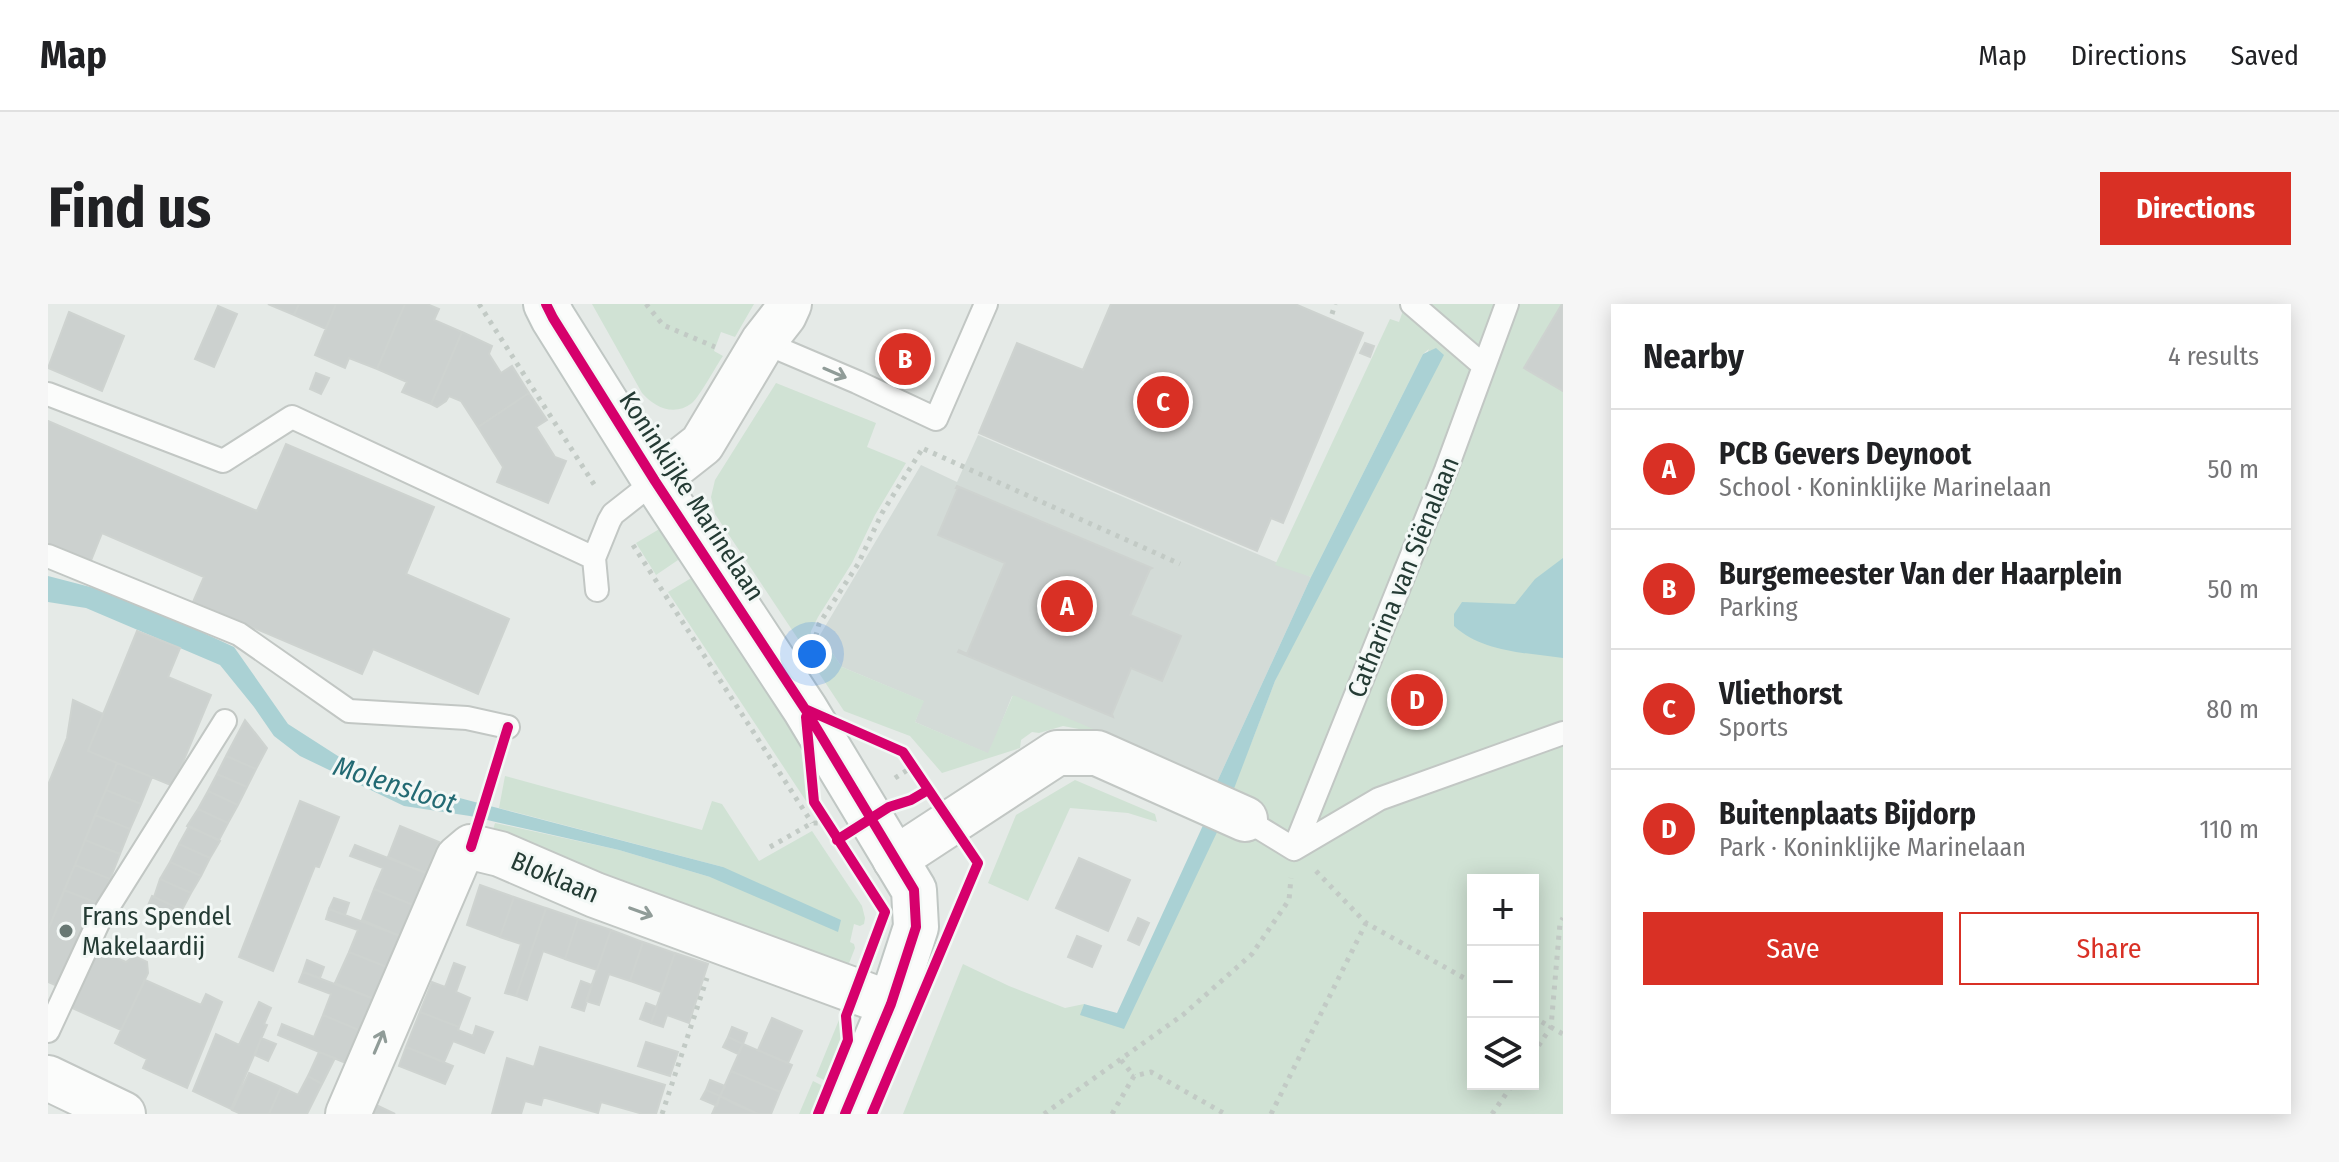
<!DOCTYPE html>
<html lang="en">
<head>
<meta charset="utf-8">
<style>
	body { margin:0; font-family:"Fira Sans Condensed",sans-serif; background:#f6f6f6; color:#202124 }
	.controls { position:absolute; right:24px; bottom:24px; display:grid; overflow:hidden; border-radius:0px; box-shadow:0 4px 20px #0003 }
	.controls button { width:72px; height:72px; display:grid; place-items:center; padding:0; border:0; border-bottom:2px solid #e0e0e0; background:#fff; color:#202124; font:40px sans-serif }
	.you { position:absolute; left:764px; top:350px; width:28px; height:28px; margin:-20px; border:6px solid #fff; border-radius:50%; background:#1a73e8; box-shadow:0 0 0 12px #1a73e833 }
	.badge { display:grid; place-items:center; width:52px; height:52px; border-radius:50%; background:#d93025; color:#fff; font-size:26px; font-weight:700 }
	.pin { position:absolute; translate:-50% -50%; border:4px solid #fff; box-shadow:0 2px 8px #0006 }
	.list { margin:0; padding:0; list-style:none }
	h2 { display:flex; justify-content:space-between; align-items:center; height:104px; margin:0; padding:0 32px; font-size:34px }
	h2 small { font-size:26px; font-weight:400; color:#757577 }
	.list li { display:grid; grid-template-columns:52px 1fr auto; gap:24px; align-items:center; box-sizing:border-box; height:120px; padding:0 32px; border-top:2px solid #e0e0e0 }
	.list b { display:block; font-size:30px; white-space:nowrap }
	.list p { margin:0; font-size:26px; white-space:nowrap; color:#757577 }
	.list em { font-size:26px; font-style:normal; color:#757577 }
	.actions { display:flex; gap:16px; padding:24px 32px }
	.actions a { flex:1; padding:18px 0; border:2px solid #d93025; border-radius:0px; text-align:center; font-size:28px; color:#d93025 }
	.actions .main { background:#d93025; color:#fff }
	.icon { flex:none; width:44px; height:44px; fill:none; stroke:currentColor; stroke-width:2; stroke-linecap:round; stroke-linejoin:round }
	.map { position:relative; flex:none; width:1515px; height:810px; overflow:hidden; border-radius:0px }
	header { display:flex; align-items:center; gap:48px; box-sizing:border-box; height:112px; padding:0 40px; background:#fff; border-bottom:2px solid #e0e0e0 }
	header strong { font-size:38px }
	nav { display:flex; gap:44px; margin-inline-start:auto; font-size:28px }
	.intro { display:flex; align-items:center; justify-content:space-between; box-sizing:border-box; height:192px; padding:0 48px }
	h1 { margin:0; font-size:56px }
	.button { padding:20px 36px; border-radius:0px; background:#d93025; color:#fff; font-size:28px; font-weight:700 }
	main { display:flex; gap:48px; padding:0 48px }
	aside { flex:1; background:#fff; border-radius:0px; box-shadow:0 4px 20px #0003 }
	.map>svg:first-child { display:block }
</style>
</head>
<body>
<header>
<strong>Map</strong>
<nav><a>Map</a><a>Directions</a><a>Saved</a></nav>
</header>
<div class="intro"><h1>Find us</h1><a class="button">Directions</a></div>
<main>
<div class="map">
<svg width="1515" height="810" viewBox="0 0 1515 810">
	<rect width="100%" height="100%" fill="#e5eae7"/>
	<path fill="#d3dbd7" d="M930 131 1263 273 1169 478 964 392 941 450 867 418 875 397 794 363 772 331 873 161 909 178Z"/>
	<path fill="#d0e2d4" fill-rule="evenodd" d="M544 0H706L687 33 673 28 666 47 675 52C668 62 652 92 644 99 626 113 606 103 594 89Z
		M1377 0H1515V810H855L915 660 961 682 1017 704 1036 700 1033 710 1071 715 1204 437 1227 377 1381 45 1375 50 1263 273 1227 261 1342 15 1351 18 1357 1ZM1425 576H1485V780H1425Z
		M728 79 828 119 819 143 858 159 827 211 804 259 770 313 763 327 760 350 667 210 663 193 667 176Z
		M613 224 633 254 608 271 588 239Z
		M645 273 751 433 762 503 620 288Z
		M772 331 794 363 876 397 867 418 940 449 965 391 1057 430 1015 422 991 429 984 428 973 436 972 444 894 469 862 432 796 407 767 363Z
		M457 472 654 526 664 497 674 500 711 557 764 527 814 602 817 614 816 620 812 622 806 620 802 638 806 640 807 644 798 667 443 532 447 519 571 546 662 573 675 563 451 504Z
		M1027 476 1107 510 1109 518 1080 509 1022 504 980 597 940 579 968 511Z
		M793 711C798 735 787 755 778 777L768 772Z
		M765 777 775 782 763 810H751Z"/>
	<path fill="#aad1d4" d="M1388 44 1396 51 1227 377 1171 524 1076 725 1032 711 1036 700 1069 709 1157 517 1169 478 1263 273 1375 50Z
		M1515 254V354C1479 349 1434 348 1406 322V310L1414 298 1467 300 1487 275Z
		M0 272 73 291 186 343 240 420 307 463 404 492 675 563 793 616 790 628 662 573 571 546 422 512 356 502 252 452 226 432 206 403 172 361 38 304 0 298Z"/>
	<path fill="#ccd1cf" stroke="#ced3d0" stroke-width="2" d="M220 0H251L246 11Z
		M251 0H288L278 25 246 11Z
		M288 0H357L329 65 301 54 297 64 267 51Z
		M357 0H379L391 5 386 16 414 28 383 100 354 88 359 78 329 65Z
		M1063 0H1247L1315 29 1235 219 1223 214 1209 247 931 129 969 39 1035 66Z
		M1514 0H1515V87L1476 64Z
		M170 2 189 10 166 63 147 55Z
		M21 8 76 32 54 87 0 64Z
		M414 28 444 42 441 50 453 69 464 62 481 89 430 123 413 97 401 92 398 97 389 103 383 100Z
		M1317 39 1326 42 1322 53 1312 49Z
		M268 69 281 74 273 90 262 85Z
		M481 89 499 116 488 123 507 153 518 157 500 199 449 178 455 163 430 123Z
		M0 117 209 207 238 140 386 203 358 270 461 315 430 390 325 345 314 370 145 298 156 273 54 229 40 264 0 247Z
		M909 182 1104 264 1102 265 1082 311 1133 332 1114 377 1083 364 1064 410 1065 413 910 348 911 346 919 350 957 259 890 231 910 184H908Z
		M89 327 132 344 120 373 163 391 125 482 40 447Z
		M25 396 55 410 40 447 69 459 0 626V481L19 434Z
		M197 416 219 444 208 465 178 452Z
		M178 452 208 465 199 483 169 470Z
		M69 459 104 473 93 500 58 486Z
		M169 470 199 483 190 501 160 487Z
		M58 486 93 500 82 525 47 511Z
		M160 487 190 501 180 519 150 505Z
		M252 497 291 513 271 563 267 562 225 667 191 653Z
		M150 505 180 519 171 536 139 522Z
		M47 511 82 525 72 550 37 536Z
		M141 522 172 537 162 554 131 540Z
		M352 522 391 538 378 569 340 553Z
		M37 536 72 550 62 575 27 561Z
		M131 540 162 554 153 572 122 558Z
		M307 541 378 569 365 601 326 585 335 564 302 552Z
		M1031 554 1082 576 1060 627 1008 604Z
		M122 558 153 572 143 589 112 575Z
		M27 561 62 575 52 600 16 586Z
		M112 575 143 589 134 606 106 593Z
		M432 581 466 593 452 633 419 621Z
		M326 585 365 601 352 632 314 616Z
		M16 586 49 599 14 684 0 678V626Z
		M104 592 134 606 126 619 98 606Z
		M466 593 498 604 468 692 457 689 473 640 452 633Z
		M286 594 301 599 297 611 281 605Z
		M498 604 530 615 517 655 495 647 479 696 468 692Z
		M281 605 352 632 339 663 301 648 310 626 278 615Z
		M1090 614 1101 619 1091 641 1080 636Z
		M530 615 563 626 549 666 517 655Z
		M563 626 595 638 582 677 561 670 551 701 538 697Z
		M1029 632 1053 642 1044 663 1020 653Z
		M595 638 627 649 613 688 582 677Z
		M48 645 78 658 86 652 99 658 100 669 73 726 22 703Z
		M301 648 339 663 326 695 287 679Z
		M627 649 660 660 641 719 619 711 615 723 603 719Z
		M259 656 276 663 272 674 255 668Z
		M406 659 417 663 408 688 422 694 411 723 372 708 384 678 397 683Z
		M255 668 326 695 313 727 275 711 283 690 251 678Z
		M97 676 153 701 158 690 174 698 139 784 95 764 99 755 67 739Z
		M533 677 544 681 536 707 524 703Z
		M211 698 223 704 216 720 219 721 183 805 145 787 168 730 191 741Z
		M598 699 609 703 603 719 592 715Z
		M372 708 411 723 410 726 425 732 428 722 445 728 436 749 405 737 396 758 358 743Z
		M275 711 313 727 300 760 230 731 234 720 266 733Z
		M724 714 754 727 740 759 710 746Z
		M684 723 699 729 695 740 680 733Z
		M680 733 695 740 690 750 675 743Z
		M213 734 228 740 220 757 207 751Z
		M598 738 630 748 622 772 590 762Z
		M695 740 744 761 732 788 683 767Z
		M358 743 405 762 397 780 351 762Z
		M492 743 617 781 608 810H595L553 798 550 809 498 794H495L493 801 477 797 473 810H444L459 754 486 763Z
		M271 748 287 754 274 780 260 772Z
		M683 767 732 788 723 810H710L672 792Z
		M201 769 233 783 221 810H193L184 806Z
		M260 772 274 780 259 810H221L233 783 250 791Z
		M662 776 677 782 672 792 658 786Z
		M658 786 672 792 669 802 653 795Z
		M672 792 687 800 710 810H664Z
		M326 800 347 810H321Z"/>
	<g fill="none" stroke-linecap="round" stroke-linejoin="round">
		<defs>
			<path id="lane" d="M1364 0 1436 62
				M715 38 809 78 888 115 938 0
				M0 90 175 157 244 113 546 254
				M0 252 191 330 301 407 419 414 460 423
				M549 286 546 254 561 217 565 210 607 177
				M1197 515 1246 545 1331 495 1515 429
				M1246 545 1398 166 1459 0
				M0 727 50 619 177 417"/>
			<path id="street" d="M607 177 654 140 715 38 736 11 741 0
				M847 555 1009 449H1049L1197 515
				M0 774 75 810
				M300 810 410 554 423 543 452 550 547 591 843 700"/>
			<path id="secondary" d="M498 0 505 14 607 177 757 405 866 586 868 623 843 700 797 810"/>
		</defs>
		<use href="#lane" stroke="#c2c7c4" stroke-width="26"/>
		<use href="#street" stroke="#c2c7c4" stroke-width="48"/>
		<use href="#secondary" stroke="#c0c7c4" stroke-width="48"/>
		<path stroke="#c2cac5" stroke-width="5" stroke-dasharray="4 6" stroke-linecap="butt" d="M431 0 549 185
			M598 0 615 21 667 43
			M1284 10 1287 0
			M876 145 1132 260
			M585 241 764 519
			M765 342 771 320 810 260 834 209 876 142
			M847 474 864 463
			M722 543 764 519H778
			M1268 567 1318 619 1425 679
			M1485 713 1515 730
			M1485 750 1503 723 1512 619 1515 614
			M1073 756 1086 772
			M614 810 659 674
			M996 810 1136 710 1204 650 1241 596 1243 574
			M1064 810 1086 772 1103 768 1177 810
			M1223 810 1318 619
			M1444 810 1465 780"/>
		<use href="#lane" stroke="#fbfcfb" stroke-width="22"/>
		<use href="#street" stroke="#fbfcfb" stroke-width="44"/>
		<use href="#secondary" stroke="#fbfcfb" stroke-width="44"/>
		<defs>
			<path id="cycleway" d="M498 0 505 14 607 177 757 405 866 586 868 623 843 700 797 810
				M757 405 855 448 930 559 824 810
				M758 413 766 498 837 608 798 712 800 736 770 810
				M789 536 841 503 863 496 880 486
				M423 543 460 423"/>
		</defs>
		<use href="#cycleway" stroke="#f3f8f6" stroke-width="15"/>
		<use href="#cycleway" stroke="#d6006c" stroke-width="10"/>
	</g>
	<defs><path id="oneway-shaft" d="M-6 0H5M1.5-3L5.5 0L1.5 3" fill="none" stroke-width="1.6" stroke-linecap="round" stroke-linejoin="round" transform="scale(2)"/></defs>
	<g stroke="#909c98">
		<use href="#oneway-shaft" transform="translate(787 69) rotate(23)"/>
		<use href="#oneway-shaft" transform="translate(593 608) rotate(20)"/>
		<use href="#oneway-shaft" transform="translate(331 738) rotate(-67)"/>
	</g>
	<circle fill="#687873" stroke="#f3f8f6" stroke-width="3" cx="18" cy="627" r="8"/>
	<g text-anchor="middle" stroke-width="6" stroke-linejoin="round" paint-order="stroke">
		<g font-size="26" fill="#243b34" stroke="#f3f8f6">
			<text transform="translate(644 192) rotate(57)" y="9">Koninklijke Marinelaan</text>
			<text transform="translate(1355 273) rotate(-68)" y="9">Catharina van Siënalaan</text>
			<text transform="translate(507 573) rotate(23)" y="9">Bloklaan</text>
		</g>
		<g font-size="26" fill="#243b34" stroke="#f3f8f6" text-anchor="start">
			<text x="34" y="621">Frans Spendel<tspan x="34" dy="30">Makelaardij</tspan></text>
		</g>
		<g font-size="28" font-style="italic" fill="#236a73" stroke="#f3f8f6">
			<text transform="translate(347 480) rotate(18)" y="10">Molensloot</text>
		</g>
	</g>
</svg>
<div class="controls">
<button>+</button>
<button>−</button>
<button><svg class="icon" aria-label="layers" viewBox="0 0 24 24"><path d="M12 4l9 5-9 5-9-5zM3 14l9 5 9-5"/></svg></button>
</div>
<div class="you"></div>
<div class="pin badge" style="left:1019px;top:302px">A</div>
<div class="pin badge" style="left:857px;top:55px">B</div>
<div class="pin badge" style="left:1115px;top:98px">C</div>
<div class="pin badge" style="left:1369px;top:396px">D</div>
</div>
<aside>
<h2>Nearby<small>4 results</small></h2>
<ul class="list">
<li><span class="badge">A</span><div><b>PCB Gevers Deynoot</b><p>School · Koninklijke Marinelaan</p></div><em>50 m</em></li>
<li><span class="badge">B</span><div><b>Burgemeester Van der Haarplein</b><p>Parking</p></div><em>50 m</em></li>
<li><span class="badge">C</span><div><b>Vliethorst</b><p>Sports</p></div><em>80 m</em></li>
<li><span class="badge">D</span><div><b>Buitenplaats Bijdorp</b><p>Park · Koninklijke Marinelaan</p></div><em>110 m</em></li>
</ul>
<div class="actions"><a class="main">Save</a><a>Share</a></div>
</aside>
</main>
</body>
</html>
